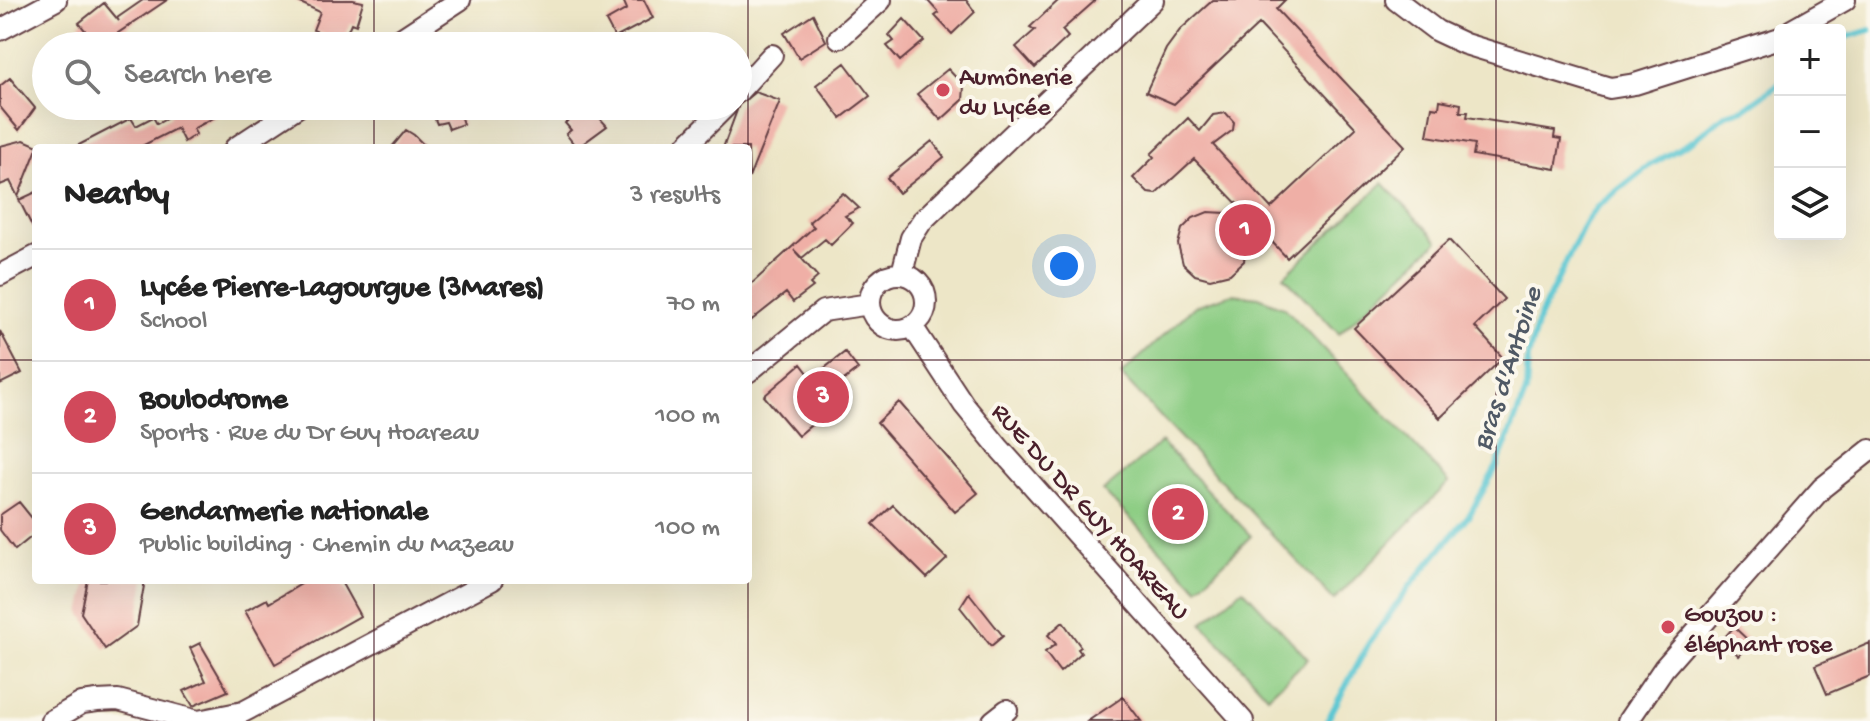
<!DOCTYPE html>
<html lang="en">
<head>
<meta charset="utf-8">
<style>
	body { margin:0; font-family:"Gochi Hand",sans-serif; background:#f6f6f6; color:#222 }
	.controls { position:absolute; right:24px; top:24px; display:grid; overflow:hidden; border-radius:8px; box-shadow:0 8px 32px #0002 }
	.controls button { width:72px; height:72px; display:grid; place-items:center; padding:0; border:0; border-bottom:2px solid #e0e0e0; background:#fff; color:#222; font:40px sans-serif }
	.you { position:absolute; left:1064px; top:266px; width:28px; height:28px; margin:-20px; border:6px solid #fff; border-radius:50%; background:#1a73e8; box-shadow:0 0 0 12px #1a73e833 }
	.badge { display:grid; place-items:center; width:52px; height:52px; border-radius:50%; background:#d1495b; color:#fff; font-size:26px; font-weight:700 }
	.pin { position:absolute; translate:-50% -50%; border:4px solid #fff; box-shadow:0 2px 8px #0006 }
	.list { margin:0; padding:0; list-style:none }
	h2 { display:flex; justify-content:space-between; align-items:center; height:104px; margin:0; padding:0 32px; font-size:34px }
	h2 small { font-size:26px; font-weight:400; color:#767676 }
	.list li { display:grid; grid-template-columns:52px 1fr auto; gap:24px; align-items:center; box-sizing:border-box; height:112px; padding:0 32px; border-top:2px solid #e0e0e0 }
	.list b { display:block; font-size:30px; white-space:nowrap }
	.list p { margin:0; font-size:26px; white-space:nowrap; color:#767676 }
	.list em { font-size:26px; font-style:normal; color:#767676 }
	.icon { flex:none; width:44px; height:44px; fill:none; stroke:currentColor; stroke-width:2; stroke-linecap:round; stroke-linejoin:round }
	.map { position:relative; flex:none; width:1870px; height:721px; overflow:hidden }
	.search { position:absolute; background:#fff; box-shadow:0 8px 32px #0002; left:32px; top:32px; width:720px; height:88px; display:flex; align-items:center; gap:20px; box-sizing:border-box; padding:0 28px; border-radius:44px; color:#767676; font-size:30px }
	.panel { position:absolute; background:#fff; box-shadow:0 8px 32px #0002; left:32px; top:144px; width:720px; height:440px; border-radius:8px }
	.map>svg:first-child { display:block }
</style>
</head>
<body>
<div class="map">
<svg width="1870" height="721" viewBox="0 0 1870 721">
	<rect width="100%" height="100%" fill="#fbf7ec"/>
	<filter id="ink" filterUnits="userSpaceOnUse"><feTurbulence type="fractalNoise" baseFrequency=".0125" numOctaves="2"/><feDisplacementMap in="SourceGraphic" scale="16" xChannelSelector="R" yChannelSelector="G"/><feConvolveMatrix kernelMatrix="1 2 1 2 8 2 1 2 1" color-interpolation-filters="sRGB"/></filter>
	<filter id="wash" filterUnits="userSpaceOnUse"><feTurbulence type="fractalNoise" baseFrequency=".006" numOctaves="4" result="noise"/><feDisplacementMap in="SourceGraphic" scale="32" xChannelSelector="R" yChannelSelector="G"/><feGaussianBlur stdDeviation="1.8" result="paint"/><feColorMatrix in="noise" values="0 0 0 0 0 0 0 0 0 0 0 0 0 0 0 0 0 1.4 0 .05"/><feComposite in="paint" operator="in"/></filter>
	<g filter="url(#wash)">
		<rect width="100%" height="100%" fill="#ede6c7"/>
		<path fill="#8dcd84" stroke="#6c7658" stroke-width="2" d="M1383 183 1438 241 1339 334 1284 276Z
			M1232 294 1259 297 1285 308 1449 482 1334 600 1121 375 1195 306Z
			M1161 442 1251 536 1198 588 1103 491Z
			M1243 589 1308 659 1268 696 1202 623Z"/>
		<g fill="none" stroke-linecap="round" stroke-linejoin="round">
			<path stroke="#5ac6d2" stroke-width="6" d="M1840 39 1870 30
				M1327 721 1369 643 1410 586 1470 514 1497 466 1526 392 1528 357 1539 318 1586 221 1597 207 1647 167 1694 140 1726 114 1744 109 1780 83"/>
		</g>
		<g id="blocks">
			<path fill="#efafa6" d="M143 0H167L106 41 101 33 92 39 79 23 104 3 119 21 117 18Z
				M294 0H353L363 2 356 25 351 23 343 42 313 30 320 12Z
				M623 0H644L653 18 615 38 606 21 627 9Z
				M927 0H966L975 12 952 34 935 16 939 13Z
				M1059 0H1096L1062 30 1068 37 1035 68 1016 47 1035 30 1030 27Z
				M1213 0H1285L1276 9 1405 146 1287 258 1248 216 1244 261 1230 274 1210 279 1195 275 1183 264 1178 244 1182 229 1193 218 1208 212 1247 214 1194 159 1156 194 1148 193 1133 178 1154 157 1151 154 1188 118 1200 131 1213 115 1226 113 1234 122 1233 130 1213 145 1271 208 1356 128 1259 24 1174 104 1146 92 1166 49 1180 30Z
				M813 14 826 41 799 58 784 33Z
				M904 19 924 41 900 61 887 46 894 41 889 35Z
				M845 63 870 96 841 118 816 85Z
				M948 69 964 86 963 100 941 120 917 94Z
				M10 78 35 108 19 130 0 107V86Z
				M755 92 780 101 749 178 748 148H723L739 105Z
				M1440 100 1461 104 1460 112H1468L1467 117 1555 131 1554 138 1561 139 1556 169 1473 155 1475 144 1427 136 1432 107 1439 108Z
				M166 106 182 109 235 106 193 129 196 134 184 142 177 128 138 148H73L131 118 136 126 153 117 157 124 171 116Z
				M449 106H457L463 124 449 129 446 122 437 124 432 112Z
				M585 106H589L607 126 577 148 566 134 571 130 565 123Z
				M406 130 414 135 427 148H391Z
				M24 140 38 146 18 197 10 181 0 185V146Z
				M932 141 944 157 899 193 887 178Z
				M36 192V234L19 200Z
				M843 193 859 208 845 216 853 223 831 245 825 239 802 258 794 250 818 277 810 284 813 287 793 302 786 293 748 323V287L814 227 809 222Z
				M1449 240 1504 299 1475 327 1503 358 1440 418 1354 328Z
				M0 331 22 373 0 384Z
				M845 352 858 369 826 394 835 405 798 436 764 396 801 364 812 378Z
				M899 402 978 493 955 512 877 423Z
				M19 502 36 523V533L15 550 0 530V515Z
				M893 505 947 559 927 578 873 524Z
				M88 580H145L137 626 105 649 81 613Z
				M308 580H340L360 616 275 664 245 611 267 599 269 603Z
				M969 593 1003 636 991 646 960 607Z
				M1063 622 1081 647 1078 649 1081 653 1060 672 1045 652 1056 644 1048 635Z
				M1734 627 1751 643 1739 656 1722 640Z
				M200 643 228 691 193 706 184 691 206 681 190 648Z
				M1870 643V676L1827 694 1815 666Z
				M1123 697 1141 721H1088Z"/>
		</g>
	</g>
	<g filter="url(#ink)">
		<use href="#blocks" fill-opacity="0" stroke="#623d42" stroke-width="2"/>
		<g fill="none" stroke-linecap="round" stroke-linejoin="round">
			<defs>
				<path id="minor" d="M1396 0 1437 31 1465 44 1610 88 1635 84 1780 38
					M0 30 56 0
					M1792 30 1845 0
					M839 38 881 0
					M390 46 460 0
					M738 92 772 55
					M235 148 299 106
					M684 148 726 106
					M902 273 911 238 922 221 1153 0
					M870 302a28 28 0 1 1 56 0a28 28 0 1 1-56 0Z
					M0 275 36 256
					M912 326 964 405 1000 449 1243 721
					M748 372 823 311 870 304
					M51 721 82 703 97 701 118 700 198 721 243 712 492 580
					M993 721 1007 710
					M1628 721 1664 668 1822 488 1870 450"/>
			</defs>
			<use href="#minor" stroke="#623d42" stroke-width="24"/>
			<use href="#minor" stroke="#fff" stroke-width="20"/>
		</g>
	</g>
	<path fill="none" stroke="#4a1f2b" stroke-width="2" stroke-opacity="0.55" d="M374 0V46M748 0V148M1122 0V721M1496 0V721M374 106V148M748 148V580M0 360H36M748 360H1870M374 580V721M748 580V721"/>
	<g fill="#d1495b" stroke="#fbf7ec" stroke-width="3">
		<circle cx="943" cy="90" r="8"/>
		<circle cx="1668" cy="627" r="8"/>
	</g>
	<g text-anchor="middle" stroke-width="8" stroke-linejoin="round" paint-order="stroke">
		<g font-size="26" fill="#4a1f2b" stroke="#fbf7ec" text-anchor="start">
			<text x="959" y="84">Aumônerie<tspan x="959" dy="30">du Lycée</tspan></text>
			<text x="1684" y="621">Gouzou :<tspan x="1684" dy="30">éléphant rose</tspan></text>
		</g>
		<g font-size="26" fill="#4a1f2b" stroke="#fbf7ec">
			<text transform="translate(1092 510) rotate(48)" y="9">RUE DU DR GUY HOAREAU</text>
		</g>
		<g font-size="28" font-style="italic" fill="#505965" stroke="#fbf7ec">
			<text transform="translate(1505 368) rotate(-72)" y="10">Bras d'Antoine</text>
		</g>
	</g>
</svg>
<div class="controls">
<button>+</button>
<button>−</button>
<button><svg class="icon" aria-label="layers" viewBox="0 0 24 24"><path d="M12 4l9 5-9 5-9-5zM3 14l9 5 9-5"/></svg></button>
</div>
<div class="you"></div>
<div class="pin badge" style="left:1245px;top:230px">1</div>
<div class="pin badge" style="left:1178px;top:514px">2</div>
<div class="pin badge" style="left:823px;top:397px">3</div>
<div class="search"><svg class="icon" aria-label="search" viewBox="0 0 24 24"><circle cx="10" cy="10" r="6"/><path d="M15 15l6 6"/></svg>Search here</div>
<section class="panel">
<h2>Nearby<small>3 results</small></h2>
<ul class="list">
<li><span class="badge">1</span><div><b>Lycée Pierre-Lagourgue (3Mares)</b><p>School</p></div><em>70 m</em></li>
<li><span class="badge">2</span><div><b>Boulodrome</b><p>Sports · Rue du Dr Guy Hoareau</p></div><em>100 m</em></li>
<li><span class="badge">3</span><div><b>Gendarmerie nationale</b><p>Public building · Chemin du Mazeau</p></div><em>100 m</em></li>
</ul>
</section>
</div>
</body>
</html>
